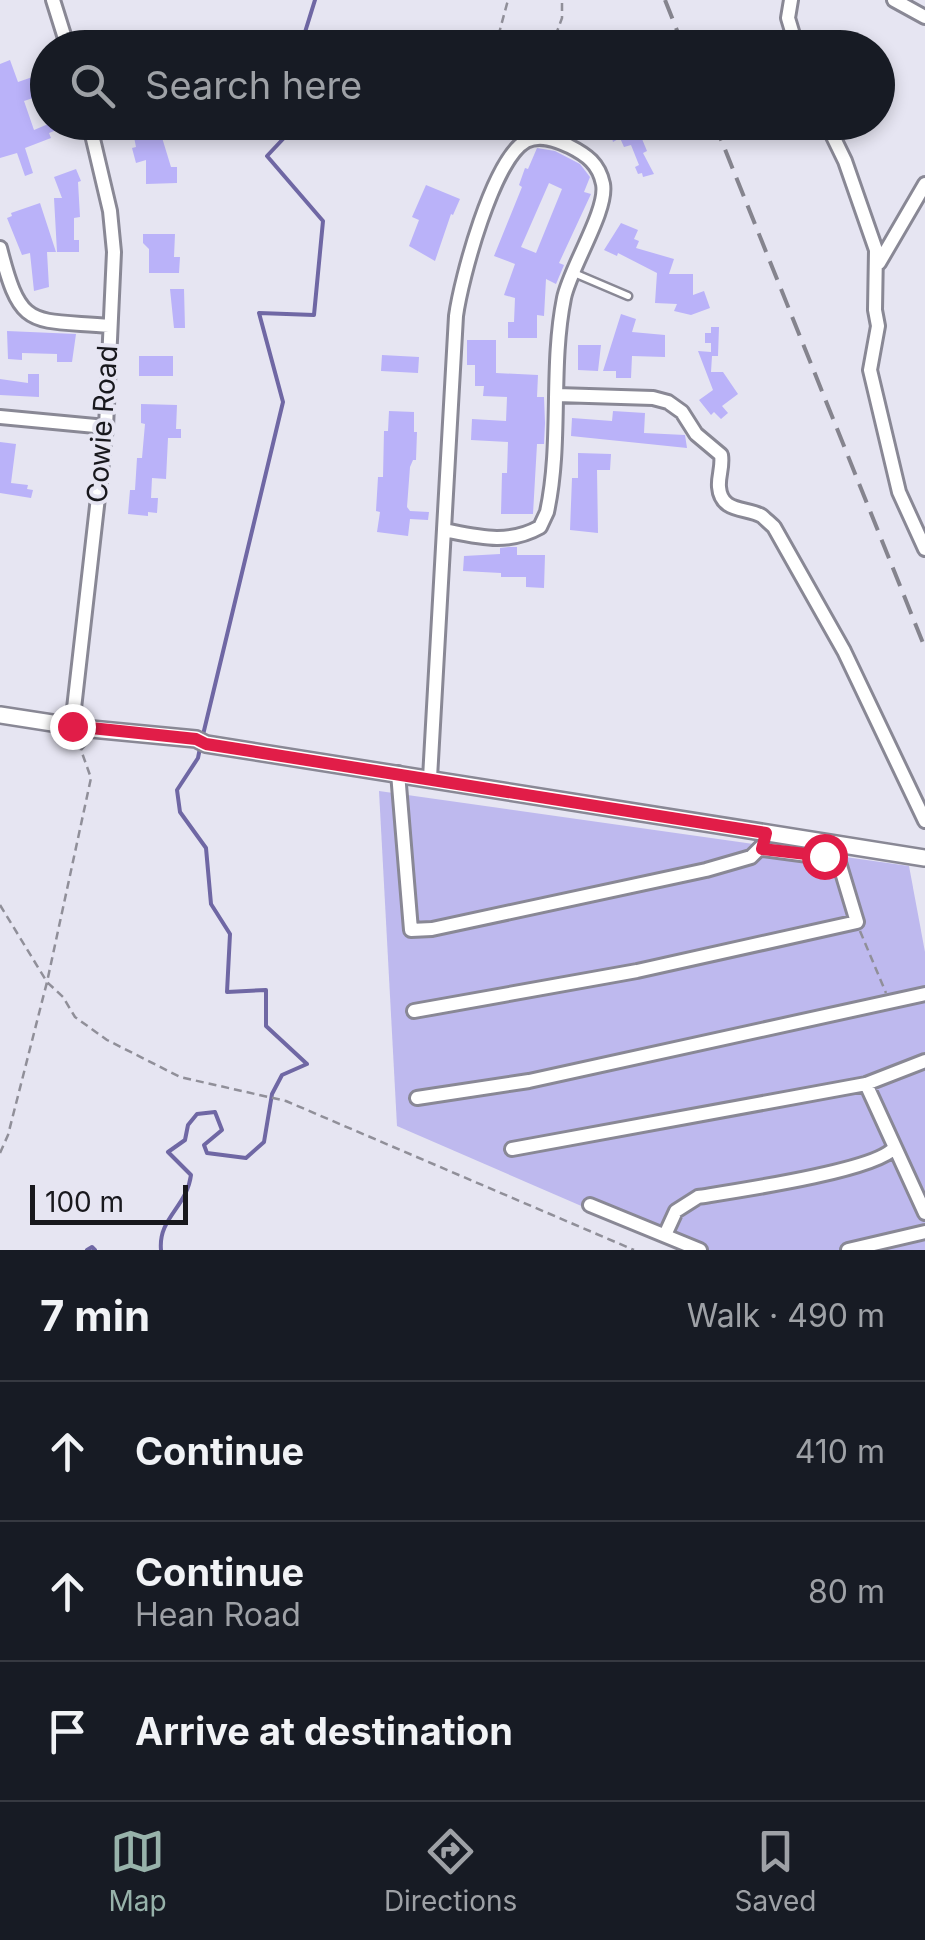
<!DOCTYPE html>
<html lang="en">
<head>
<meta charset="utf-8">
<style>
	body { margin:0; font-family:Inter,sans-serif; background:#20242c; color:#f1f3f6 }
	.scale { position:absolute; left:30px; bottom:25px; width:158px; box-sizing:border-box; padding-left:10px; border:5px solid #18181d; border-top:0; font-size:28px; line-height:35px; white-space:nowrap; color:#18181d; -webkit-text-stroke:8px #e6e5f2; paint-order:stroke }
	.stop { position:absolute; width:30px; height:30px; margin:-22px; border:8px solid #e11d48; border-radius:50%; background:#fff }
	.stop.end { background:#e11d48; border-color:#fff; box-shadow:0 2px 10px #0008 }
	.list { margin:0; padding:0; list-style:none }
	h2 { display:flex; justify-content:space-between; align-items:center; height:130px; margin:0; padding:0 40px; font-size:42px }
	h2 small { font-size:32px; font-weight:400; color:#9ea1a6 }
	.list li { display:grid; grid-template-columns:65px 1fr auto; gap:30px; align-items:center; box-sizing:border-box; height:140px; padding:0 40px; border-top:2px solid #363941 }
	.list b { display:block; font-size:38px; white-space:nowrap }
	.list p { margin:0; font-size:32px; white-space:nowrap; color:#9ea1a6 }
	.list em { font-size:32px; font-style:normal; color:#9ea1a6 }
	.icon { flex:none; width:55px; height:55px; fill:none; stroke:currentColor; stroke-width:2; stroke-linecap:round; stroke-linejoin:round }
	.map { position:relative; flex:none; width:925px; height:1250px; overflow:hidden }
	.search { position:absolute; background:#171b24; box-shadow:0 5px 15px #0003; left:30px; right:30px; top:30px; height:110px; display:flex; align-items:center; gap:25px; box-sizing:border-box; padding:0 35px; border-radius:55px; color:#9ea1a6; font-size:38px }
	.sheet { height:550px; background:#171b24 }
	nav { display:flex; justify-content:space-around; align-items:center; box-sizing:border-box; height:140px; border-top:2px solid #363941; background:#171b24; font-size:28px; color:#9ea1a6 }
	nav a { display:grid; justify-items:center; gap:5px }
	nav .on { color:#97b2aa }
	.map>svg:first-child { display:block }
</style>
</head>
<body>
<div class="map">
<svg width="925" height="1250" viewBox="0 0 925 1250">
	<rect width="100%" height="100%" fill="#e6e5f2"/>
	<path fill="#beb9ee" d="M379 791 909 866 925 952V1250H683L397 1126Z"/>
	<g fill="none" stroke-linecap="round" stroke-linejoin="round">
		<path stroke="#6f67a4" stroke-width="4" d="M305 48 301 45 315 0
			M202 739 283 402 259 313 314 315 323 221 267 156 299 122
			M87 1250 92 1247 95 1250
			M161 1250C158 1218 187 1207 191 1175L168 1152 185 1140 188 1125 197 1114 215 1112 222 1130 204 1145 207 1153 246 1158 264 1142 272 1094 282 1075 307 1064 266 1026V990L227 992 230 934 211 904 206 848 180 812 177 790 198 758 200 748"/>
	</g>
	<path fill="#bab2f9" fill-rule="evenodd" d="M10 60 18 82 44 73 48 84V93L24 101 34 130 53 122 74 123 49 133 51 138 25 148 33 173 25 176 17 153 0 158V64Z
		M131 122H179L160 131 171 167H177V183L146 184V160L136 163 132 148 136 147Z
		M623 122H635L647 151 643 153 654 174 643 177 642 173 638 174 635 167 639 165 631 145 624 147 620 138 613 142 609 127Z
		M537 148 555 151 580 164 590 177 584 192 591 194 559 263 564 265 556 284 546 279 544 316 537 315V338H508V322H514L515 298 504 295 515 264 494 256 522 187 519 185 525 168 528 169ZM549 183 562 189 536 253 521 247Z
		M76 169 81 181 78 182 80 217 74 218V240H79V252H57L54 198H62L54 177Z
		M426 185 460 199 453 215 451 214 435 261 409 246 419 220 412 217Z
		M40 203 56 252H47L49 287 34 291 30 253 22 255 7 218 12 216 11 213Z
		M621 223 638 230 634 239 639 241 636 248 674 259 669 274H693V295L704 291 710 308 691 315 674 311 677 304 655 303 657 273 618 253 617 256 604 250Z
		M143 234H175L174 257H180L179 273H149V249L143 243Z
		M170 289H184L185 328H174Z
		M621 314 636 319 632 332 665 335V357L632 356 631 378H616V371H603Z
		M711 327H719L718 356H712L711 372H723L738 394 722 406 728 413 721 419 714 412 711 415 699 400 713 390 698 351 711 352V343H705V333H711Z
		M7 331 76 334 72 362H57V354L22 353V360L8 359Z
		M467 340H496V373L538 375 537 397H544L545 423 544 444H537L533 514H501L502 473H507L508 442 471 440 472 419 506 421 507 397 483 396 484 386H475V365H467Z
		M578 345H601L598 371 578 370Z
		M382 355 419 357 418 373 381 371Z
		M139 356H173V376H139Z
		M28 374H39V397L0 395V379L28 383Z
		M141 404 177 405 176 429H181V438H168L166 479 152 478 151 498H158L157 513 148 512V516L128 514 130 490H135L137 458H142L145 424 141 423Z
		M389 411 414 412V432H417L416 460H413L410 467 407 507 410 511 429 512 428 520 410 519 408 536 377 532 380 512 376 511 378 477H383L384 431H388Z
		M613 411 645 413 644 433 685 435 687 448 571 436 572 418 612 421Z
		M0 442 16 444 11 483 28 485 27 489 33 490 31 498 0 493Z
		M578 453 611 454 610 470H597L598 533 570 530 572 478H578Z
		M509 547H517V555H545L544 588 526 587V577H501V573L463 571 464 556 500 554V548Z"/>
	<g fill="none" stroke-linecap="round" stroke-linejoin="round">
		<defs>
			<path id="service" d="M164 48 188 42
				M574 273 628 296"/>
			<path id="minor" d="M53 0 68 48
				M791 0 788 18 797 48
				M894 0 925 17
				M826 122 845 161 876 250 875 310 878 326 870 370 899 492 925 549
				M0 248C21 331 30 319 109 326
				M879 263 925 184
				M557 395 653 398 668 402 682 412 696 434 721 455C723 467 718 476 719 487 721 513 746 507 762 516 763 517 773 526 774 527L844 651 925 821
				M0 417 106 427
				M72 726 106 427 114 252 110 211 89 122
				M398 773 411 930 432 929 706 870 751 857 763 845
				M430 778 456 316C461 279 493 159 526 141 540 134 556 140 569 146 587 155 599 164 603 184 608 210 570 268 564 298 550 368 562 442 547 512L540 527C508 545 479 537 444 530
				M414 1011 637 971 857 922 838 859 762 849
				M866 1084 925 1213
				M417 1098 529 1081 925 994
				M512 1149 866 1084 925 1061
				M590 1205 700 1250
				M665 1235 676 1211 698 1197C735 1191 875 1171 894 1148
				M848 1250 925 1232"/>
			<path id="tertiary" d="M0 715 91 729 196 739 206 744 925 858"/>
		</defs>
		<use href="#service" stroke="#898895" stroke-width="11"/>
		<use href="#minor" stroke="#898895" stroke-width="18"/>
		<use href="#tertiary" stroke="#898895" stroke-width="20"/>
		<path stroke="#908f99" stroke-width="2.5" stroke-dasharray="8 5" stroke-linecap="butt" d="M495 48 508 0
			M551 48 562 18V0
			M519 122 520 133
			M0 905 47 982 63 997 75 1017 107 1040 180 1077 286 1101 634 1250
			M860 931 886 993
			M0 1153 8 1135 47 982 91 778 81 750 89 741"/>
		<use href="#service" stroke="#fff" stroke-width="6"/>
		<use href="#minor" stroke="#fff" stroke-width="12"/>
		<use href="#tertiary" stroke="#fff" stroke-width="15"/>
		<path stroke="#85848e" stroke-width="4" stroke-dasharray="20 10" stroke-linecap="butt" d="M665 0 684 48
			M714 122 925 648"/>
	</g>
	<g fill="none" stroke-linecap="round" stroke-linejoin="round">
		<path stroke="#e11d48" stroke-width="12" d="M72 726 196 739 206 744 766 833 762 849 824 856"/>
	</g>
	<g text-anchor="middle" stroke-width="8" stroke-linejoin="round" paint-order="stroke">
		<g font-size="28" fill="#18181d" stroke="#e6e5f2">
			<text transform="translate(102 424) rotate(-86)" y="10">Cowie Road</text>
		</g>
	</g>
</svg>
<div class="scale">100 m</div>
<div class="stop" style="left:824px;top:856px"></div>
<div class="stop end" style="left:72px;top:726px"></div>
<div class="search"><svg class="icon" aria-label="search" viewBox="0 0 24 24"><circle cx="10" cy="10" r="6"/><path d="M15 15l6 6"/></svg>Search here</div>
</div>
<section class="sheet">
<h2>7 min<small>Walk · 490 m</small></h2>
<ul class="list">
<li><svg class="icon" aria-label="ahead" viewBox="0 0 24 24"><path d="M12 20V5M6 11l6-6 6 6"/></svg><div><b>Continue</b></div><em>410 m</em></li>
<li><svg class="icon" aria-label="ahead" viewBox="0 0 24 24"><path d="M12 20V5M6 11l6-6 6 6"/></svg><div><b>Continue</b><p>Hean Road</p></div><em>80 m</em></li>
<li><svg class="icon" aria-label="arrive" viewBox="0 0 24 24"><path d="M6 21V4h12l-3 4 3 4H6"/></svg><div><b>Arrive at destination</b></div></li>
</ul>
</section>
<nav>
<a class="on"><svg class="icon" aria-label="map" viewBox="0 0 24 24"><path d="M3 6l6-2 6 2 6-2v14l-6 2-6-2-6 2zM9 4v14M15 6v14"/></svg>Map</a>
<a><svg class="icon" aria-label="directions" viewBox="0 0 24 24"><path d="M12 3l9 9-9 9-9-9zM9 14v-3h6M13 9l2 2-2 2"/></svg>Directions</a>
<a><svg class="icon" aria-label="saved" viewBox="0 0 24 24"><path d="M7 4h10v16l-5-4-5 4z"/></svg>Saved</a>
</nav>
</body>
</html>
